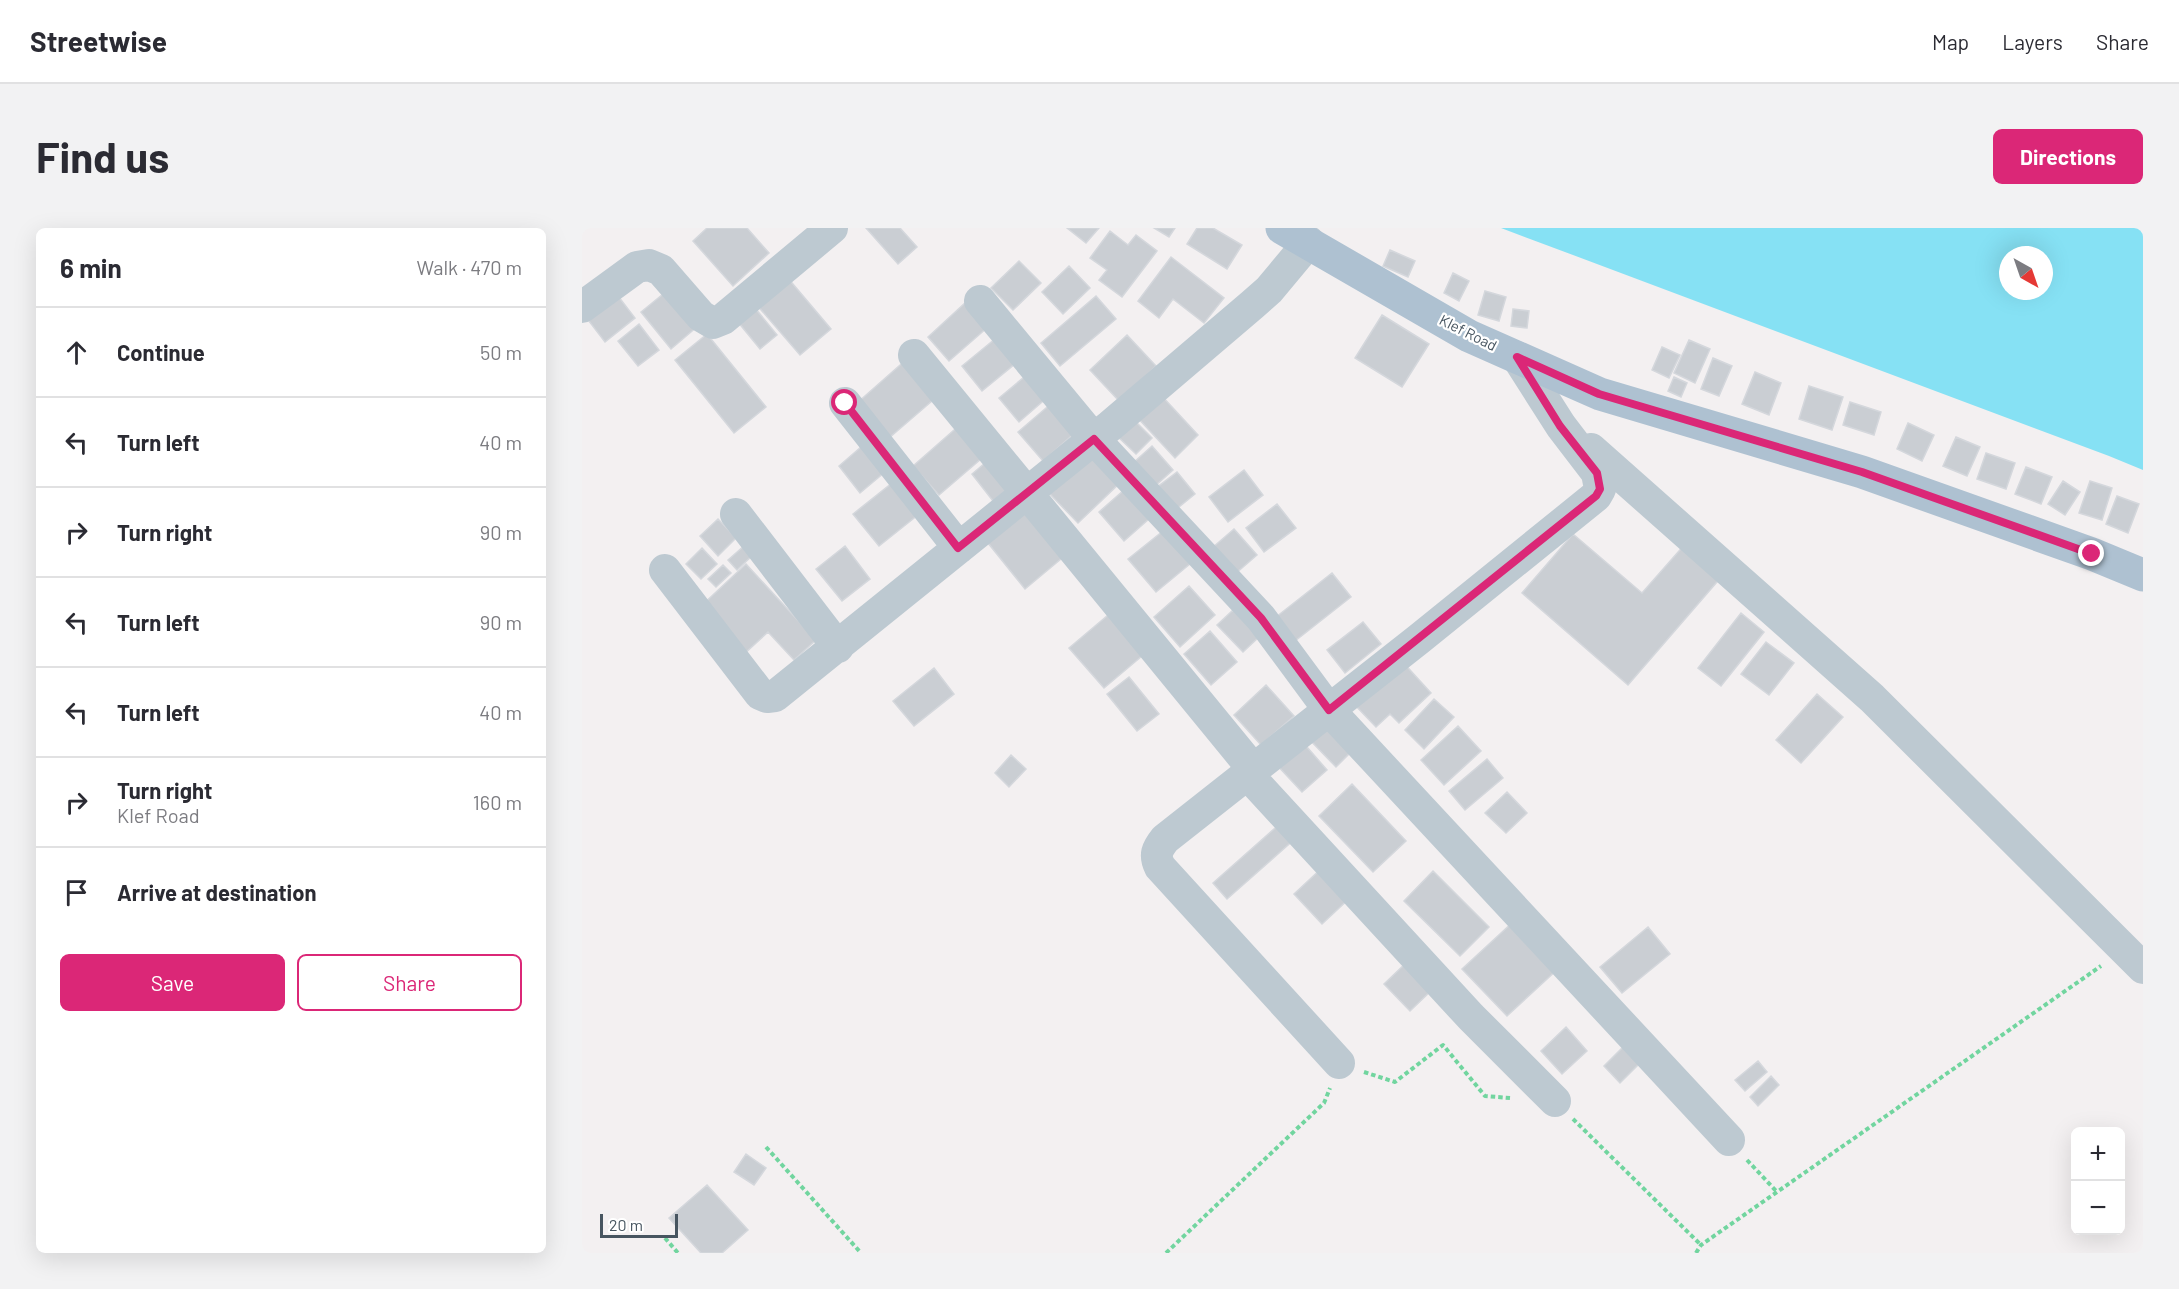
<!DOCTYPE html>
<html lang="en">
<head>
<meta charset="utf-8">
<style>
	body { margin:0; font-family:Barlow,sans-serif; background:#f2f2f3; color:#2b2b33 }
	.controls { position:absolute; right:18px; bottom:18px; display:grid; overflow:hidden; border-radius:9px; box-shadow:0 6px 24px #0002 }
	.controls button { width:54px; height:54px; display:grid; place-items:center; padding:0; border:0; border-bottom:2px solid #e1e1e2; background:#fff; color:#2b2b33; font:30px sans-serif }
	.compass { position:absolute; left:1417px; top:18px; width:54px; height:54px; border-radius:50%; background:#fff; box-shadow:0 6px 24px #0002; rotate:140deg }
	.scale { position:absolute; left:18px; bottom:15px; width:78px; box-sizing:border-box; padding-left:6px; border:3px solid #475560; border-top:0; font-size:16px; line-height:21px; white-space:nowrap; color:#475560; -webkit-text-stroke:4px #fff; paint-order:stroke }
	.stop { position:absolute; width:18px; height:18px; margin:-14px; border:4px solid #db2777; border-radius:50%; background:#fff }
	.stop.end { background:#db2777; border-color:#fff; box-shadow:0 2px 6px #0008 }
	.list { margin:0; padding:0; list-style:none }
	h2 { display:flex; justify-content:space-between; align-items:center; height:78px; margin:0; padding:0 24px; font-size:26px }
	h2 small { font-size:20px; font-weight:400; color:#7c7c81 }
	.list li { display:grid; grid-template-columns:39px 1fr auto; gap:18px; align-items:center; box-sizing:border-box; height:90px; padding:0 24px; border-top:2px solid #e1e1e2 }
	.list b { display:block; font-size:22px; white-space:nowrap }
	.list p { margin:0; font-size:20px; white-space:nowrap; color:#7c7c81 }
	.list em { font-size:20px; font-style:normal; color:#7c7c81 }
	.actions { display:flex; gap:12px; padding:18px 24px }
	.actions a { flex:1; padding:14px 0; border:2px solid #db2777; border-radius:9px; text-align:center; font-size:21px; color:#db2777 }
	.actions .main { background:#db2777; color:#fff }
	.icon { flex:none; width:33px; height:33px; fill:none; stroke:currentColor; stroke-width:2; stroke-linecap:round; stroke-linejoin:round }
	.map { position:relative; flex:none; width:1561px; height:1025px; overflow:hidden; border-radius:9px }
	header { display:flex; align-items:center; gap:36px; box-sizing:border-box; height:84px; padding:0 30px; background:#fff; border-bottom:2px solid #e1e1e2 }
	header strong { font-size:28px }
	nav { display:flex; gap:33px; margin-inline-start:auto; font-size:21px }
	.intro { display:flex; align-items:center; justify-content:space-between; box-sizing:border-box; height:144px; padding:0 36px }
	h1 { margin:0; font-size:42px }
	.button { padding:15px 27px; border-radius:9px; background:#db2777; color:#fff; font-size:21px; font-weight:700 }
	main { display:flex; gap:36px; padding:0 36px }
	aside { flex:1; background:#fff; border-radius:9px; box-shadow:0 6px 24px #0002 }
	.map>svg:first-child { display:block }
</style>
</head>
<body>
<header>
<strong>Streetwise</strong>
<nav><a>Map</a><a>Layers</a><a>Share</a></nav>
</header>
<div class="intro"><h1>Find us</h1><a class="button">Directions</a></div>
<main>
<aside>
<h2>6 min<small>Walk · 470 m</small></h2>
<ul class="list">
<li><svg class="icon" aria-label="ahead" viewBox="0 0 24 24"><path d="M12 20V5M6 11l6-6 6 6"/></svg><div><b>Continue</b></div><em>50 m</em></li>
<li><svg class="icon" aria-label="left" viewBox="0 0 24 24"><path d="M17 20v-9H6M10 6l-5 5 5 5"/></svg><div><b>Turn left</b></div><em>40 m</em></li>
<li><svg class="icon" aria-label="right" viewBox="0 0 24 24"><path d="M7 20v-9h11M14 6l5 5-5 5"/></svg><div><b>Turn right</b></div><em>90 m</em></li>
<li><svg class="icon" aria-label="left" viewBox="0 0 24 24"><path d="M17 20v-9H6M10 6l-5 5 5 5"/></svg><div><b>Turn left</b></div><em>90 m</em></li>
<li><svg class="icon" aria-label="left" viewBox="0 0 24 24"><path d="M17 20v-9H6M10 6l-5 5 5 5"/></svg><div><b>Turn left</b></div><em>40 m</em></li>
<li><svg class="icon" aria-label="right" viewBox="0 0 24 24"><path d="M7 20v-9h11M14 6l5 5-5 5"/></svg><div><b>Turn right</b><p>Klef Road</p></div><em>160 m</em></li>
<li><svg class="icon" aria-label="arrive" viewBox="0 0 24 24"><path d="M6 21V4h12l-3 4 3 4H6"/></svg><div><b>Arrive at destination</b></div></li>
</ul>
<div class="actions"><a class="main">Save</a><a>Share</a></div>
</aside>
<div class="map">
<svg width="1561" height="1025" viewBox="0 0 1561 1025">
	<rect width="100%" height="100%" fill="#f3f0f1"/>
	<path fill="#86e1f4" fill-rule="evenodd" d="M919 0H1561V242L1527 228ZM1426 27H1462V63H1426Z"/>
	<path fill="#caced3" stroke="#d4d7dc" stroke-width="1.5" d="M125 0H165L187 25 151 58 111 13Z
		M284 0H318L335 19 316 36Z
		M485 0H517L504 15Z
		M572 0H593L587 9Z
		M615 0H631L660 17 645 41 605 16Z
		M528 3 546 17 554 7 575 23 540 69 517 52 525 42 508 30Z
		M808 22 833 33 826 49 801 38Z
		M589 29 642 70 622 95 591 71 577 90 556 73Z
		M437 33 459 55 431 82 409 60Z
		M487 38 508 60 481 86 460 64Z
		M871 45 887 53 877 73 862 65Z
		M205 49 249 101 218 127 174 76Z
		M86 62 116 98 89 121 59 84Z
		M903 63 924 69 917 93 896 87Z
		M33 64 53 90 23 114 3 88Z
		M514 68 534 91 478 138 459 115Z
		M384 74 406 99 367 133 346 109Z
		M173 80 195 107 178 121 156 94Z
		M931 81 947 83 945 100 929 98Z
		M800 87 847 116 820 159 773 130Z
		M57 96 77 122 56 138 36 113Z
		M125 106 184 179 152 205 93 132Z
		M419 106 439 131 400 163 380 138Z
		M545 107 574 138 537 173 508 142Z
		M1107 112 1128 121 1113 155 1092 145Z
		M1080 119 1098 127 1087 150 1070 142Z
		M326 130 357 167 307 210 275 175Z
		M1131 130 1150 138 1137 168 1119 161Z
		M1173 144 1199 155 1187 187 1160 176Z
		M447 145 467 168 437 194 417 170Z
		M1092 149 1105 155 1099 169 1086 163Z
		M1227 158 1261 169 1250 202 1217 191Z
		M578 166 616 207 593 230 554 188Z
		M471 174 495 203 461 233 436 204Z
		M1268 174 1299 184 1292 207 1261 197Z
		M550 190 570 210 554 226 534 207Z
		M380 195 406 225 357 267 331 238Z
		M1326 195 1352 207 1340 233 1315 221Z
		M1374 209 1398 219 1385 248 1361 238Z
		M287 212 309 239 278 265 257 238Z
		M570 218 591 242 572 259 551 235Z
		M508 220 540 253 496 295 464 262Z
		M1404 225 1433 235 1424 261 1395 251Z
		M410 229 432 256 411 273 390 246Z
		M1444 239 1470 249 1459 276 1433 266Z
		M662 242 681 267 646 294 627 269Z
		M595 244 613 266 592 283 574 260Z
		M315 251 341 283 297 318 271 286Z
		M1481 253 1498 264 1483 287 1466 276Z
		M1508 253 1530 260 1520 292 1497 285Z
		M542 262 567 291 542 313 517 284Z
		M1535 268 1557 276 1546 305 1524 296Z
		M695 276 714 300 682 324 664 300Z
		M447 281 485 326 443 361 406 315Z
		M136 291 154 310 136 328 118 308Z
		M652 301 675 327 653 346 630 320Z
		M581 303 608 336 574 364 546 331Z
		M991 306 1060 365 1104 315 1141 347 1046 457 940 365Z
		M163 317 171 327 155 342 146 332Z
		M263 318 288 351 260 373 234 341Z
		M120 320 135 336 119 351 104 336Z
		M164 336 234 412 212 432 186 404 161 427 117 380Z
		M141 337 149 345 134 359 126 351Z
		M750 345 769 369 713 413 694 389Z
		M607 358 633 387 598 419 572 389Z
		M532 382 566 423 522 460 487 420Z
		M651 382 677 409 661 424 635 397Z
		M1159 385 1182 404 1139 458 1116 440Z
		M781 394 799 416 763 445 745 422Z
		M628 403 655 434 629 457 602 426Z
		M1184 414 1212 435 1187 467 1159 446Z
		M818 431 849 465 817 495 808 486 794 499 771 475Z
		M352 440 372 466 332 498 311 473Z
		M547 449 577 486 555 503 525 466Z
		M684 457 712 488 679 517 652 487Z
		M1235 466 1261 489 1219 535 1194 512Z
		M852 471 872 489 842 521 823 502Z
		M745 490 774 519 754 539 725 509Z
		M876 498 899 523 862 557 839 532Z
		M718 511 745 542 720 564 693 535Z
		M429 527 444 541 427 559 413 545Z
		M905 531 921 550 883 582 867 563Z
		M770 556 824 613 791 644 737 588Z
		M925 564 945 585 924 605 903 585Z
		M700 594 714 610 645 671 631 655Z
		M742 638 770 668 740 696 712 666Z
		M851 643 907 699 878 728 822 673Z
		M932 693 977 740 925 788 880 741Z
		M1066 699 1088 726 1040 765 1018 739Z
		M826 733 852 760 828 783 802 756Z
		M984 799 1005 823 980 846 959 823Z
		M1045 815 1062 831 1038 855 1022 838Z
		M1176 833 1185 844 1163 863 1153 852Z
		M1189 848 1197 857 1176 878 1168 869Z
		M164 926 184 940 172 957 152 944Z
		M125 957 166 1002 140 1025H119L87 990Z"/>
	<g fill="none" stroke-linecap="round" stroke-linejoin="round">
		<path stroke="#71d59f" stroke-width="4" stroke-dasharray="4.5 3" stroke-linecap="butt" d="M782 844 813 854 861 817 903 868 928 870
			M991 891 1119 1017
			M184 919 279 1025
			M1165 932 1195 964
			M83 1010 96 1025
			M584 1025 742 875 748 860
			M1114 1025 1119 1017 1519 738"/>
		<path stroke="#bdc9d1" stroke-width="32" d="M398 73 512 211 679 390 747 482 1147 912
			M0 79 55 39 67 37 79 42 119 88 131 95 141 91 250 0
			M332 127 671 541
			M263 175 377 320
			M1009 221 1290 470 1561 740
			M154 286 256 419
			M83 342 178 466 185 469 193 468 528 198 670 77 687 62 727 14
			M665 546 889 789 973 873
			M757 835 578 639C572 627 575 621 583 611L837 411 1014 268 1018 261 1015 245 979 198 935 129"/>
		<path stroke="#aec1d1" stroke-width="33" d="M700 0 887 108 1018 166 1280 244 1510 326 1561 347"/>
	</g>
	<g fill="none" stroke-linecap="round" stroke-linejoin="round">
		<path stroke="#db2777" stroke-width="8" d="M263 175 376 320 512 211 679 390 747 482 1014 268 1018 261 1015 245 978 198 935 129 1017 166 1280 244 1510 326"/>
	</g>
	<g text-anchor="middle" stroke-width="4.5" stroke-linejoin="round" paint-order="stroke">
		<g font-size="15" fill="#475560" stroke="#fff">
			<text transform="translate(886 105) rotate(27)" y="5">Klef Road</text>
		</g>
	</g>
</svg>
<div class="controls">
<button>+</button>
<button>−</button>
</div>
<svg class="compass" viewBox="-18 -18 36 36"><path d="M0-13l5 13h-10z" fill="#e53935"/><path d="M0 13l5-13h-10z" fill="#7c7c81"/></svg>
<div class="scale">20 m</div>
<div class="stop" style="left:263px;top:175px"></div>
<div class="stop end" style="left:1510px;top:326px"></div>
</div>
</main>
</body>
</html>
